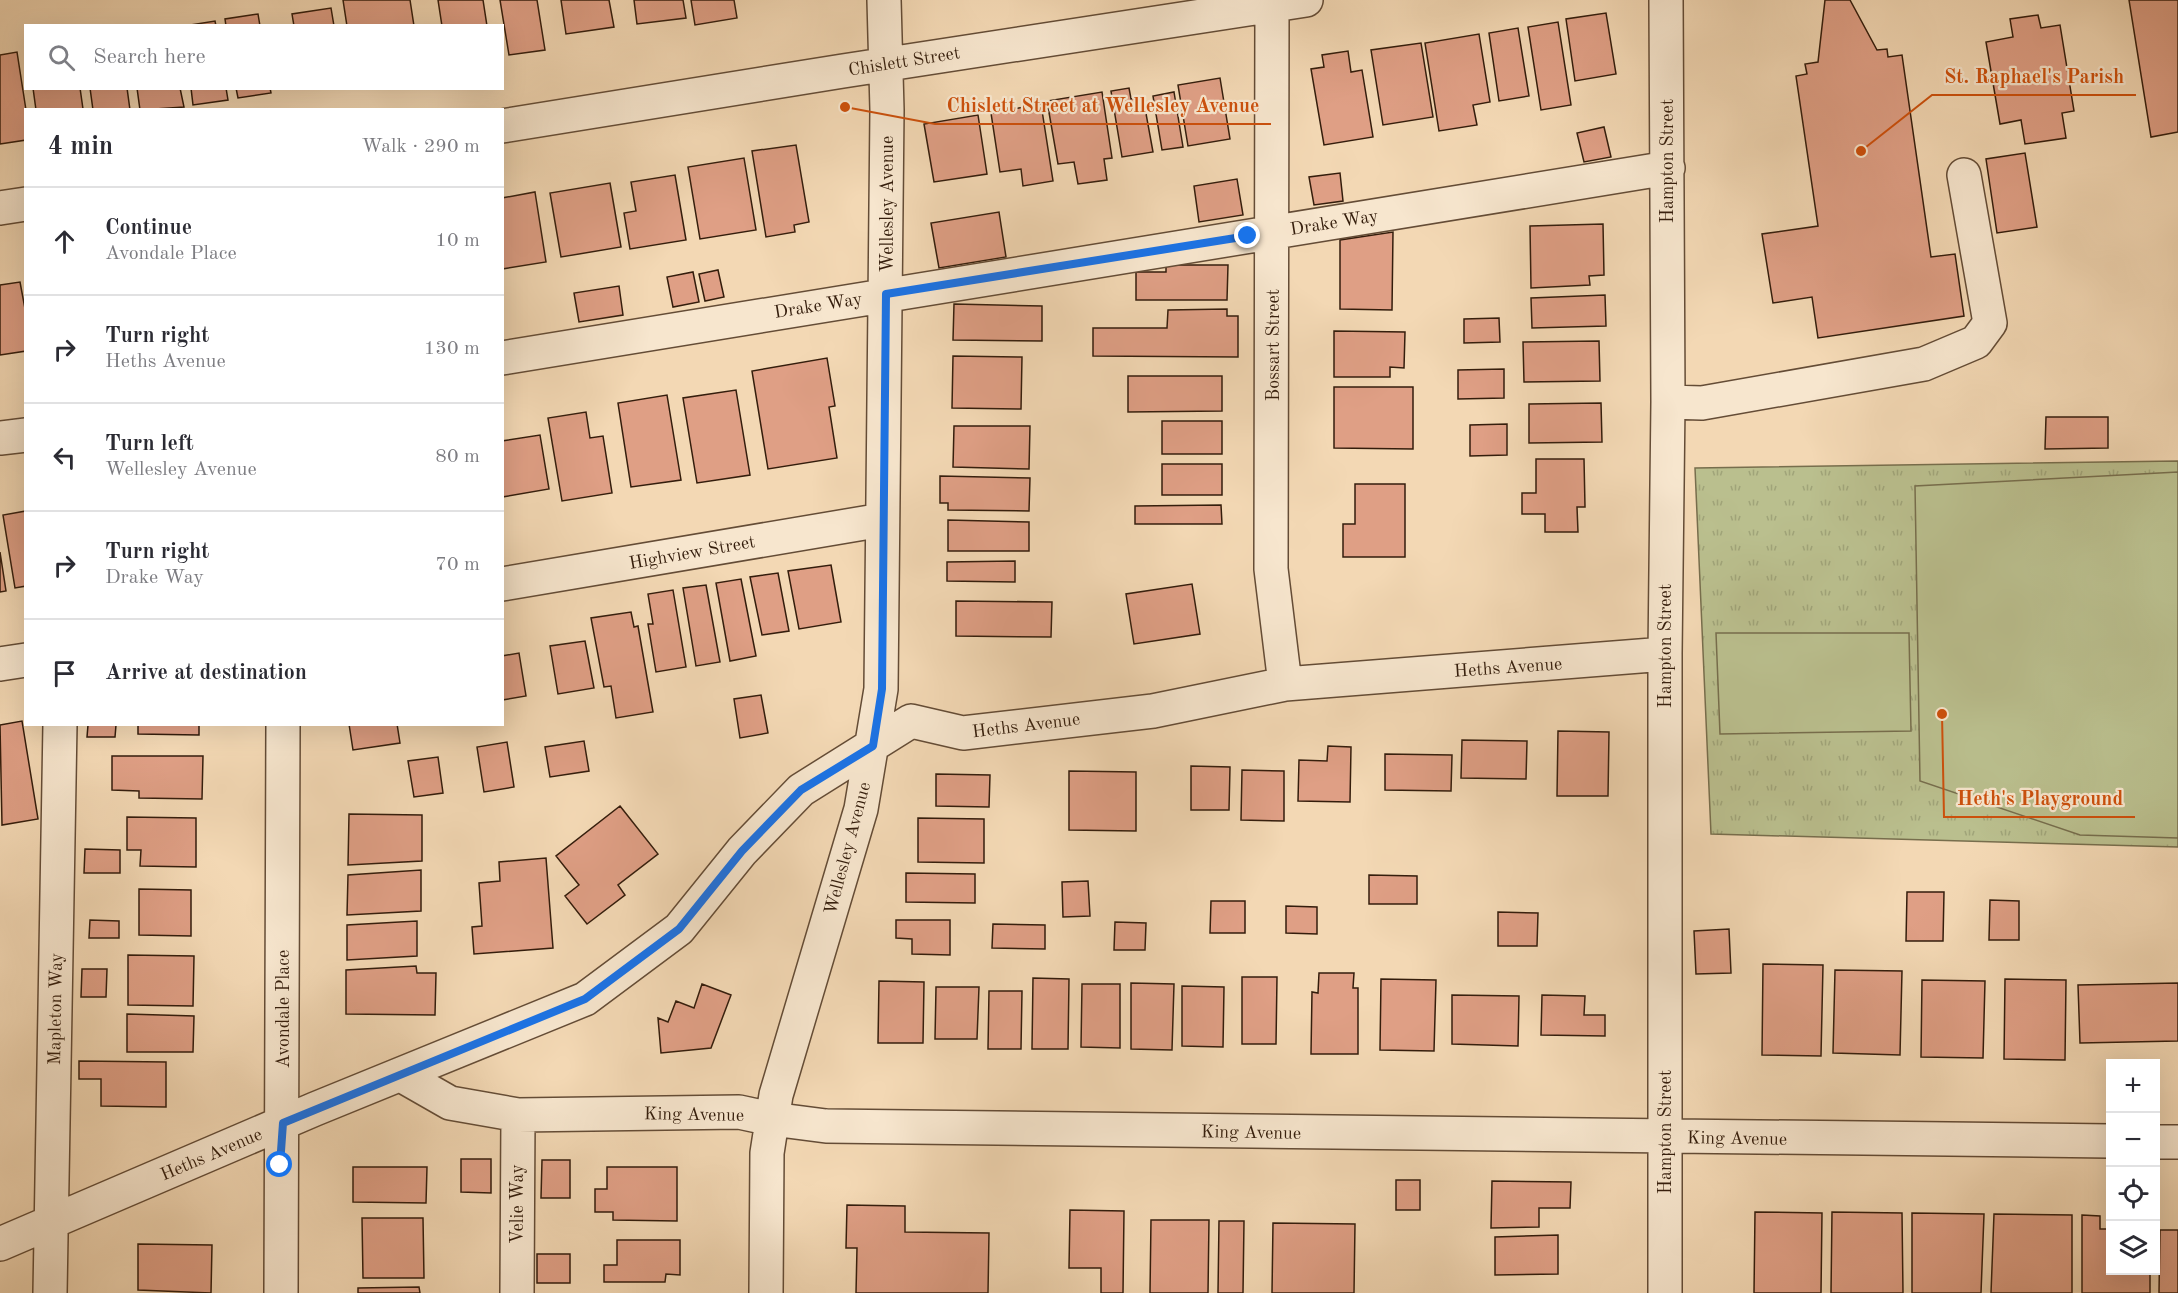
<!DOCTYPE html>
<html lang="en">
<head>
<meta charset="utf-8">
<style>
	body { margin:0; font-family:"Old Standard TT",serif; background:#f2f2f3; color:#2b2b33 }
	.controls { position:absolute; right:18px; bottom:18px; display:grid; overflow:hidden; border-radius:0px; box-shadow:0 6px 24px #0002 }
	.controls button { width:54px; height:54px; display:grid; place-items:center; padding:0; border:0; border-bottom:2px solid #e1e1e2; background:#fff; color:#2b2b33; font:30px sans-serif }
	.stop { position:absolute; width:18px; height:18px; margin:-14px; border:4px solid #1a73e8; border-radius:50%; background:#fff }
	.stop.end { background:#1a73e8; border-color:#fff; box-shadow:0 2px 6px #0008 }
	.list { margin:0; padding:0; list-style:none }
	h2 { display:flex; justify-content:space-between; align-items:center; height:78px; margin:0; padding:0 24px; font-size:26px }
	h2 small { font-size:20px; font-weight:400; color:#7c7c81 }
	.list li { display:grid; grid-template-columns:39px 1fr auto; gap:18px; align-items:center; box-sizing:border-box; height:108px; padding:0 24px; border-top:2px solid #e1e1e2 }
	.list b { display:block; font-size:22px; white-space:nowrap }
	.list p { margin:0; font-size:20px; white-space:nowrap; color:#7c7c81 }
	.list em { font-size:20px; font-style:normal; color:#7c7c81 }
	.icon { flex:none; width:33px; height:33px; fill:none; stroke:currentColor; stroke-width:2; stroke-linecap:round; stroke-linejoin:round }
	.map { position:relative; flex:none; width:2178px; height:1293px; overflow:hidden }
	.search { position:absolute; background:#fff; box-shadow:0 6px 24px #0002; left:24px; top:24px; width:480px; height:66px; display:flex; align-items:center; gap:15px; box-sizing:border-box; padding:0 21px; border-radius:0px; color:#7c7c81; font-size:22px }
	.panel { position:absolute; background:#fff; box-shadow:0 6px 24px #0002; left:24px; top:108px; width:480px; height:618px; border-radius:0px }
	.map>svg:first-child { display:block }
</style>
</head>
<body>
<div class="map">
<svg width="2178" height="1293" viewBox="0 0 2178 1293">
	<defs>
		<pattern id="park-tufts" width="24" height="20" patternUnits="userSpaceOnUse" patternTransform="scale(1.5)"><rect width="24" height="20" fill="#babf8e"/><path d="M3 7l-1-3M5 7V3M7 7l1-3M15 17l-1-3M17 17v-4M19 17l1-3" fill="none" stroke="#a0a479"/></pattern>
	</defs>
	<rect width="100%" height="100%" fill="#f3d8b4"/>
	<filter id="stains"><feTurbulence type="fractalNoise" baseFrequency=".00333" numOctaves="4"/><feColorMatrix values="0 0 0 0 .2 0 0 0 0 .09 0 0 0 0 .02 0 0 0 .5 -.17"/></filter>
	<radialGradient id="worn" r=".72"><stop offset=".6" stop-color="#630" stop-opacity="0"/><stop offset="1" stop-color="#630" stop-opacity=".3"/></radialGradient>
	<path fill="url(#park-tufts)" stroke="#776e4d" stroke-width="1.5" d="M2178 461V847L1711 834 1695 468Z"/>
	<path fill="#babf8e" stroke="#776e4d" stroke-width="1.5" d="M2178 472V838L2080 835 1920 781 1915 486Z
		M1716 633H1909L1911 731 1720 734Z"/>
	<path fill="#df9f85" stroke="#341d0c" stroke-width="1.5" d="M343 0H410L414 26H347Z
		M438 0H483L487 26H442Z
		M500 0H537L545 50 509 55Z
		M561 0H609L614 27 566 34Z
		M634 0H683L686 18 637 24Z
		M691 0H734L737 18 695 25Z
		M1825 0H1850L1877 50 1887 49 1888 57 1902 55 1931 257 1955 254 1964 316 1818 338 1812 297 1773 303 1762 234 1818 226 1796 76 1807 74 1805 64 1818 62Z
		M2129 0H2178V132L2151 137Z
		M331 8 334 26H294L292 14Z
		M1606 13 1616 74 1575 81 1566 19Z
		M258 14 260 26H226L225 19Z
		M2038 15 2041 28 2060 25 2074 111 2062 113 2066 138 2025 144 2021 120 2000 124 1986 42 2013 37 2010 19Z
		M215 21 216 26H184Z
		M1558 22 1571 105 1541 110 1528 27Z
		M1518 28 1529 96 1499 101 1489 33Z
		M1479 34 1490 102 1473 105 1477 125 1439 131 1425 43Z
		M1421 43 1433 117 1383 125 1371 50Z
		M1348 51 1351 72 1362 70 1373 137 1324 145 1311 69 1324 67 1322 55Z
		M17 52 26 110V140L0 144V55Z
		M1220 78 1230 139 1188 146 1178 85Z
		M33 88H80L83 109 36 110Z
		M90 88H127L130 110H93Z
		M137 88H180L184 107 140 110Z
		M191 88H226L228 100 193 105Z
		M236 88H270L271 93 238 98Z
		M1129 88 1131 99 1143 97 1153 152 1122 157 1111 91Z
		M1102 92 1112 158 1104 159 1107 180 1078 184 1074 162 1058 164 1047 101Z
		M1174 92 1183 147 1162 150 1153 96Z
		M1041 104 1053 181 1023 186 1021 169 1000 172 991 113Z
		M978 115 987 174 934 182 924 124Z
		M1604 127 1611 157 1584 162 1577 133Z
		M796 145 809 222 794 225 795 232 766 237 752 151Z
		M2025 153 2037 227 1997 233 1986 159Z
		M744 158 756 230 700 239 688 167Z
		M1340 173 1343 201 1314 205 1309 177Z
		M675 175 686 240 630 249 624 213 636 211 631 182Z
		M1237 179 1243 215 1199 222 1194 186Z
		M610 183 621 247 561 257 550 193Z
		M535 192 546 262 502 269V198Z
		M999 212 1006 257 939 268 931 223Z
		M1603 224 1604 275 1589 276 1590 285 1531 288 1530 226Z
		M1393 232 1392 310 1340 309V240Z
		M1166 265H1228L1227 300H1136V272H1166Z
		M718 270 724 297 705 301 699 274Z
		M693 272 699 302 673 307 667 277Z
		M20 282 26 314V351L0 355V285Z
		M619 286 623 315 579 322 574 293Z
		M1605 295 1606 326 1532 328 1531 298Z
		M954 304 1042 306V341L953 340Z
		M1227 309V316H1238V357L1093 356V328H1167L1168 310Z
		M1499 318 1500 342 1464 343V319Z
		M1334 331 1405 332 1404 368 1390 367V377H1334Z
		M1599 341 1600 381 1524 382 1523 342Z
		M953 356 1022 357 1021 409 952 408Z
		M827 358 835 406 829 407 837 458 768 469 752 371Z
		M1504 369V398L1458 399V370Z
		M1128 376H1222V411L1128 412Z
		M1334 387H1413V449L1334 448Z
		M736 390 750 475 697 483 683 398Z
		M667 395 681 480 631 487 618 403Z
		M1601 403 1602 442 1529 443V404Z
		M586 412 590 438 603 436 612 493 562 501 548 418Z
		M2046 417H2108V448L2045 449Z
		M1162 421H1222V454H1162Z
		M1507 424V455L1470 456V425Z
		M954 426H1030L1029 469 953 467Z
		M540 435 549 489 502 497V441Z
		M1536 459H1584L1585 507H1577L1578 532H1545V514H1522V493H1536Z
		M1162 464H1222V495H1162Z
		M940 476 1030 478 1029 511 948 510V503H940Z
		M1355 484H1405V557H1343V524H1355Z
		M1221 505 1222 524H1135V506Z
		M26 511V586L15 588 3 515Z
		M948 520 1029 522V551H948Z
		M0 552 6 591 0 592Z
		M1015 561V582L947 581V562Z
		M831 565 841 622 799 629 788 571Z
		M778 573 789 631 762 635 750 577Z
		M741 579 756 656 730 661 716 583Z
		M1192 584 1200 634 1134 644 1126 594Z
		M706 585 720 662 696 666 683 588Z
		M673 590 686 667 656 672 648 624H653L648 594Z
		M956 601 1052 602 1051 637 956 636Z
		M631 612 634 627 638 626 653 712 616 718 611 686 604 687 591 618Z
		M585 641 594 688 558 694 550 646Z
		M519 653 526 696 502 700V656Z
		M761 695 768 733 740 738 734 699Z
		M22 721 38 819 2 825 0 725Z
		M138 724H199V735L138 734Z
		M349 724H397L400 743 353 750Z
		M88 725H116L115 737H87Z
		M1558 731 1609 732 1608 796H1557Z
		M1462 740 1527 741 1526 779 1461 778Z
		M584 741 589 771 550 777 545 747Z
		M507 742 514 787 484 792 477 747Z
		M1328 746 1351 747 1350 802 1298 801 1299 760 1327 761Z
		M1385 754 1452 755 1451 791 1385 790Z
		M112 756H203L202 799 139 798V791L112 790Z
		M438 757 443 793 414 797 408 761Z
		M1191 766 1230 767 1229 810H1191Z
		M1242 770 1284 771V821L1241 820Z
		M1069 771 1136 772V831L1069 830Z
		M936 774 990 775 989 807 936 806Z
		M620 806 658 854 618 885 625 895 587 924 565 896 579 885 556 856Z
		M349 814 422 815V861L348 865Z
		M127 817 196 818V867L140 866 141 850H127Z
		M918 818 984 819V863L918 862Z
		M85 849 120 850V873H84Z
		M546 858 553 948 474 954 472 927 482 926 479 883 500 881 499 862Z
		M421 870V911L347 915 348 875Z
		M906 873 975 874V903L906 902Z
		M1369 875 1417 876V904H1369Z
		M1088 881 1090 916 1063 917 1062 882Z
		M139 889 191 890V936L139 935Z
		M1907 892H1944L1943 941H1906Z
		M1990 900 2019 901V940H1989Z
		M1211 901H1245V933H1210Z
		M1286 906 1317 907V934L1286 933Z
		M1498 912 1538 913 1537 946H1498Z
		M90 920 119 921V938H89Z
		M896 920H950V955L912 954V939L896 938Z
		M417 921V956L347 960V925Z
		M1115 922 1146 923 1145 950H1114Z
		M993 924 1045 925V949L992 948Z
		M1729 929 1731 973 1696 974 1694 931Z
		M128 955 194 956 193 1006 128 1005Z
		M1763 964 1823 965 1821 1056 1762 1055Z
		M416 966 417 973H436L435 1015 346 1014V970Z
		M82 969H107L106 997H81Z
		M1835 970 1902 971 1900 1055 1833 1053Z
		M1319 973H1354L1353 988H1358V1054H1311L1312 992 1318 993Z
		M1242 977H1277L1276 1044H1242Z
		M1033 978 1069 979 1068 1049H1032Z
		M1381 979 1436 980 1434 1051 1380 1050Z
		M2005 979 2066 980 2065 1060 2004 1059Z
		M1922 980 1985 981 1983 1058 1921 1057Z
		M879 981 924 982 923 1043H878Z
		M1131 983 1174 984 1172 1050 1131 1049Z
		M2178 983V1041L2080 1043 2078 985Z
		M702 984 731 995 711 1048 661 1053 658 1018 668 1022 676 1001 694 1008Z
		M1082 984H1120V1048L1081 1047Z
		M1182 986 1224 987 1223 1047 1182 1046Z
		M936 987H979L977 1039H935Z
		M989 991H1022L1021 1049H988Z
		M1452 995 1519 996 1518 1046 1452 1044Z
		M1542 995 1585 996 1584 1015H1605V1036L1541 1035Z
		M127 1014 194 1016 193 1052H127Z
		M79 1061 166 1062V1107L101 1106V1079H79Z
		M461 1159H491V1193L461 1192Z
		M542 1160H570V1198H541Z
		M353 1167H427L426 1203 353 1202Z
		M607 1167H677V1221L613 1220V1212H595V1189H607Z
		M1396 1180H1420V1210H1396Z
		M1492 1181 1571 1182 1570 1208H1539V1227L1491 1228Z
		M847 1205 905 1206V1232L989 1233 988 1293H856L857 1248H846Z
		M1070 1210 1124 1211 1123 1293H1101V1268H1069Z
		M1755 1212 1822 1213 1821 1293H1754Z
		M1832 1212 1902 1213 1903 1293H1831Z
		M1912 1213 1984 1214 1981 1293H1912Z
		M1994 1214 2072 1215V1293H1991Z
		M2082 1215 2100 1216V1229H2110V1270H2150V1293H2082Z
		M362 1218H423L424 1278H363Z
		M1151 1220H1209L1208 1293H1150Z
		M1219 1221H1244L1243 1293H1218Z
		M1273 1223 1355 1224 1354 1293H1272Z
		M2160 1230H2178V1293H2159Z
		M1558 1235V1274L1495 1275V1237Z
		M617 1240H680V1275L666 1274 665 1282H604V1265H617Z
		M138 1244 212 1245 211 1293 138 1290Z
		M537 1254H570V1283H537Z
		M419 1287 420 1293H358V1288Z"/>
	<g fill="none" stroke-linecap="round" stroke-linejoin="round">
		<defs>
			<path id="minor" d="M1272 5 1271 569 1285 684
				M502 126 843 71 1306 0
				M0 208 26 204
				M502 358 1668 168
				M1668 402 1702 403 1924 364 1976 342 1990 323 1964 175
				M0 438 26 435
				M502 584 882 520
				M0 664 26 660
				M401 1075 450 1103 518 1115 739 1112 772 1119 826 1126 2110 1141
				M2156 1142H2178
				M0 1244 315 1109 585 999 679 929 742 851 801 790 911 721 963 733 1153 711 1285 684 1665 654
				M50 1293 60 724
				M281 1293 283 724
				M517 1293 518 1115
				M766 1293 767 1153 776 1095 861 809 881 689 887 110 884 0
				M1665 1293V654L1668 402 1666 0"/>
		</defs>
		<use href="#minor" stroke="#644c36" stroke-width="36"/>
		<use href="#minor" stroke="#f7e6ce" stroke-width="33"/>
	</g>
	<g fill="none" stroke-linecap="round" stroke-linejoin="round">
		<path stroke="#1a73e8" stroke-width="8" d="M280 1165 283 1123 585 999 679 929 742 851 801 790 873 746 882 689 886 294 1248 236"/>
	</g>
	<g text-anchor="middle" stroke-width="4.5" stroke-linejoin="round" paint-order="stroke">
		<g font-size="18" fill="#341d0c" stroke="#f7e6ce">
			<text transform="translate(904 61) rotate(-9)" y="6">Chislett Street</text>
			<text transform="translate(1667 161) rotate(-90)" y="6">Hampton Street</text>
			<text transform="translate(887 204) rotate(-90)" y="6">Wellesley Avenue</text>
			<text transform="translate(1334 222) rotate(-9)" y="6">Drake Way</text>
			<text transform="translate(818 305) rotate(-9)" y="6">Drake Way</text>
			<text transform="translate(1273 345) rotate(-90)" y="6">Bossart Street</text>
			<text transform="translate(692 552) rotate(-10)" y="6">Highview Street</text>
			<text transform="translate(1665 646) rotate(-90)" y="6">Hampton Street</text>
			<text transform="translate(1508 667) rotate(-4)" y="6">Heths Avenue</text>
			<text transform="translate(1026 725) rotate(-7)" y="6">Heths Avenue</text>
			<text transform="translate(847 848) rotate(-75)" y="6">Wellesley Avenue</text>
			<text transform="translate(55 1009) rotate(-89)" y="6">Mapleton Way</text>
			<text transform="translate(283 1009) rotate(-90)" y="6">Avondale Place</text>
			<text transform="translate(694 1114) rotate(1)" y="6">King Avenue</text>
			<text transform="translate(1251 1132) rotate(1)" y="6">King Avenue</text>
			<text transform="translate(1665 1132) rotate(-90)" y="6">Hampton Street</text>
			<text transform="translate(1737 1138) rotate(1)" y="6">King Avenue</text>
			<text transform="translate(211 1154) rotate(-23)" y="6">Heths Avenue</text>
			<text transform="translate(517 1204) rotate(-90)" y="6">Velie Way</text>
		</g>
	</g>
	<path fill="none" stroke="#cd500c" stroke-width="2" d="M1861 151L1932 95H2136M845 107L935 124H1271M1942 714L1944 817H2135"/>
	<g fill="#cd500c" stroke="#f7e6ce" stroke-width="2">
		<circle cx="1861" cy="151" r="6"/>
		<circle cx="845" cy="107" r="6"/>
		<circle cx="1942" cy="714" r="6"/>
	</g>
	<g font-size="20" text-anchor="middle" font-weight="bold" fill="#cd500c" stroke="#f7e6ce" stroke-width="4.5" stroke-linejoin="round" paint-order="stroke">
		<text x="2034" y="83">St. Raphael's Parish</text>
		<text x="1103" y="112">Chislett Street at Wellesley Avenue</text>
		<text x="2040" y="805">Heth's Playground</text>
	</g>
	<rect width="100%" height="100%" filter="url(#stains)"/>
	<rect width="100%" height="100%" fill="url(#worn)"/>
</svg>
<div class="controls">
<button>+</button>
<button>−</button>
<button><svg class="icon" aria-label="locate" viewBox="0 0 24 24"><circle cx="12" cy="12" r="6"/><path d="M12 2v4M12 18v4M2 12h4M18 12h4"/></svg></button>
<button><svg class="icon" aria-label="layers" viewBox="0 0 24 24"><path d="M12 4l9 5-9 5-9-5zM3 14l9 5 9-5"/></svg></button>
</div>
<div class="stop" style="left:280px;top:1165px"></div>
<div class="stop end" style="left:1248px;top:236px"></div>
<div class="search"><svg class="icon" aria-label="search" viewBox="0 0 24 24"><circle cx="10" cy="10" r="6"/><path d="M15 15l6 6"/></svg>Search here</div>
<section class="panel">
<h2>4 min<small>Walk · 290 m</small></h2>
<ul class="list">
<li><svg class="icon" aria-label="ahead" viewBox="0 0 24 24"><path d="M12 20V5M6 11l6-6 6 6"/></svg><div><b>Continue</b><p>Avondale Place</p></div><em>10 m</em></li>
<li><svg class="icon" aria-label="right" viewBox="0 0 24 24"><path d="M7 20v-9h11M14 6l5 5-5 5"/></svg><div><b>Turn right</b><p>Heths Avenue</p></div><em>130 m</em></li>
<li><svg class="icon" aria-label="left" viewBox="0 0 24 24"><path d="M17 20v-9H6M10 6l-5 5 5 5"/></svg><div><b>Turn left</b><p>Wellesley Avenue</p></div><em>80 m</em></li>
<li><svg class="icon" aria-label="right" viewBox="0 0 24 24"><path d="M7 20v-9h11M14 6l5 5-5 5"/></svg><div><b>Turn right</b><p>Drake Way</p></div><em>70 m</em></li>
<li><svg class="icon" aria-label="arrive" viewBox="0 0 24 24"><path d="M6 21V4h12l-3 4 3 4H6"/></svg><div><b>Arrive at destination</b></div></li>
</ul>
</section>
</div>
</body>
</html>
